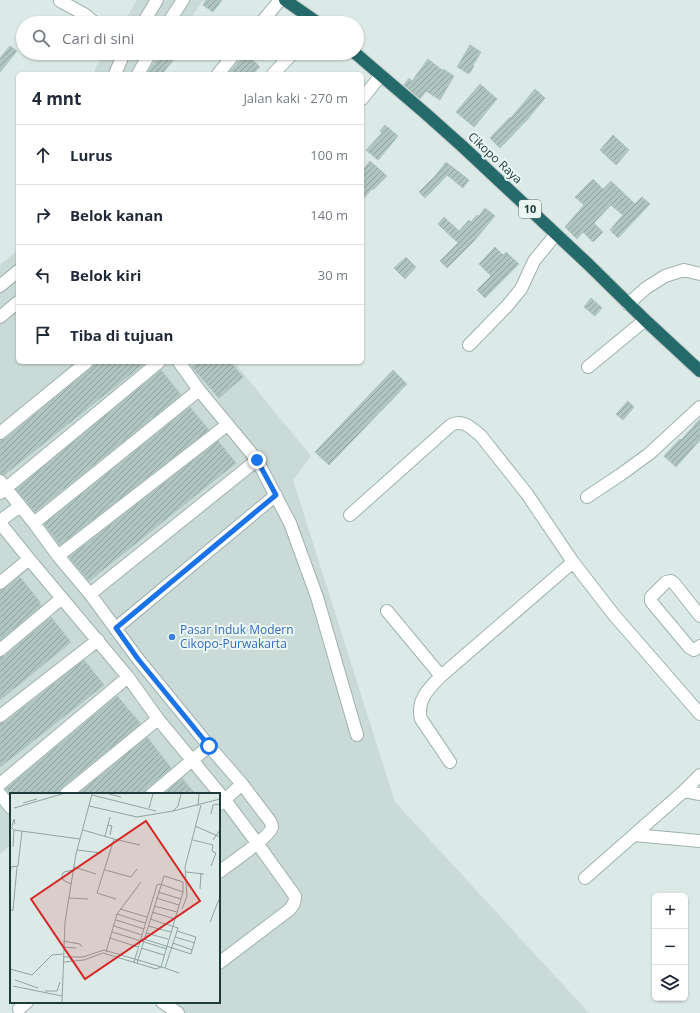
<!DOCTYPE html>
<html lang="id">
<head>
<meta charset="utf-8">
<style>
	body { margin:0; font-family:"Open Sans",sans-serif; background:#f2f2f3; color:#1f2937 }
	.controls { position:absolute; right:12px; bottom:12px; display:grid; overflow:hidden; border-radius:6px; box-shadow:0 1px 3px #0004 }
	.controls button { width:36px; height:36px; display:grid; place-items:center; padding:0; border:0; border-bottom:1px solid #e0e1e3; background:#fff; color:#1f2937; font:20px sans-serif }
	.stop { position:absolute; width:12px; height:12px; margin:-9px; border:3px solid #1a73e8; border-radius:50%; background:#fff }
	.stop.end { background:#1a73e8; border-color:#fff; box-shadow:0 1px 4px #0008 }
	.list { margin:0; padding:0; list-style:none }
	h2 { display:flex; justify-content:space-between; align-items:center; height:52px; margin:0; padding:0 16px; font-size:17px }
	h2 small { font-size:13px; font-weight:400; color:#747a83 }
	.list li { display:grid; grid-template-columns:26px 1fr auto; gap:12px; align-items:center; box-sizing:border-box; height:60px; padding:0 16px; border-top:1px solid #e0e1e3 }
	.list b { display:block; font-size:15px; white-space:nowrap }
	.list em { font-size:13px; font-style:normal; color:#747a83 }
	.icon { flex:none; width:22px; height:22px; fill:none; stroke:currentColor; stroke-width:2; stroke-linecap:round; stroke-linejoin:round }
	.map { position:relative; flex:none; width:700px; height:1013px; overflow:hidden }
	.search { position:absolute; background:#fff; box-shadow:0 1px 3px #0004; left:16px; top:16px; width:348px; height:44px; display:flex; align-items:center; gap:10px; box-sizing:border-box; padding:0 14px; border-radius:22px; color:#747a83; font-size:15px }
	.panel { position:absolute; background:#fff; box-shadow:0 1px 3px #0004; left:16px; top:72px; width:348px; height:292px; border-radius:6px }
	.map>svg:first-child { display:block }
</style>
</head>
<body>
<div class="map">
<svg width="700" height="1013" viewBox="0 0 700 1013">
	<defs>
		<pattern id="building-hatch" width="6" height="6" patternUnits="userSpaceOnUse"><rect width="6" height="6" fill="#b1c5c0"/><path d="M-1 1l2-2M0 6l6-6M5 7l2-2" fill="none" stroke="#8fa19d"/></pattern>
	</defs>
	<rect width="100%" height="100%" fill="#dceae7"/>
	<path fill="#cadad6" d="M137 0H203L188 23H123Z
		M105 53H167L153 74H94L95 69Z
		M18 250V362H234L311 456 293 480 395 802 589 1013H173L156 1002H219V794H11V849L9 846 0 854V265Z"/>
	<path fill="url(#building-hatch)" stroke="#aec5c0" d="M206 0H222L213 12 203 5Z
		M470 45 481 52 473 65 474 66 469 74 457 67Z
		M10 46 17 51 0 72V58Z
		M162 53H179L162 74H147L151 67Z
		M246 53 260 67 253 74H228Z
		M428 59 442 70 443 69 454 76 440 100 426 91 420 99 404 85 409 78 412 81Z
		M480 84 497 99 474 127 456 112Z
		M535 89 545 98 527 120 500 148 490 138 510 117 511 118Z
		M385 125 398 136 378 160 366 150 382 133 380 131Z
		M613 135 629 150 616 165 600 150Z
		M370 161 387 176 373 190 372 189 362 200V171Z
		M446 162 469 180 463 188 447 175 438 185 425 198 419 192 435 176Z
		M593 179 603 189 611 181 635 204 642 197 650 204 618 238 610 230 623 215 611 205 594 223 603 232 593 242 583 232 577 239 565 227 584 205 575 197Z
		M485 208 495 216 474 241 447 268 440 261 458 243 438 224 444 217 459 231 469 220 471 222 477 215 479 216Z
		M495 247 503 255 506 252 519 264 485 298 477 290 491 276 479 264Z
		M406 257 416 267 405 279 394 268Z
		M591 298 602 308 595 316 584 307Z
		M98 362H146L4 475 0 474V440L5 439Z
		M199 362H230L243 377 219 398 192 367Z
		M161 370 181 395 35 512 16 489Z
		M393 370 407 384 329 465 315 452Z
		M628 401 634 407 623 420 616 414Z
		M190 407 209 430 60 545 44 524Z
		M700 419V440L676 467 664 456 680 439 681 440Z
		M218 441 236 463 89 581 69 557Z
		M20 577 40 602 39 603 41 606 0 640V590L5 589Z
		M51 617 71 642 0 700V657L5 656Z
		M84 660 104 685 0 767V723L5 722Z
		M117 696 140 723 138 726 61 788 59 791V794H10L6 789Z
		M147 737 171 768 147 788 145 791V794H78Z
		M182 778 195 794H164Z"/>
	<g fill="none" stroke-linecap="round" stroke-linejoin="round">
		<defs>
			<path id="minor" d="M60 1 84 14 95 23
				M143 23 157 0
				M168 23 183 0
				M261 23 280 0
				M115 74 124 53
				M138 74 150 53
				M218 74 235 53
				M273 74 293 53
				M362 99 381 75
				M0 286 18 271
				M628 304 646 288 665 276 684 270 700 274
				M0 317 18 302
				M469 345 507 306 521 289 534 261 556 234
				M179 362 199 390 257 460 290 523 317 597 357 735
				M588 367 645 320
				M0 433 87 362
				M0 481 34 523 58 556 90 594 138 659 209 746 242 784 270 821C271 823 272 825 272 827 271 836 228 865 219 872
				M0 493 159 362
				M587 497 620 475 649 454 700 407
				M350 515 451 425C464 419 471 428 481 436L527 494 573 562 614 615 700 714
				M0 521 20 506
				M0 523 29 559 128 677 158 719 225 800 257 843 295 896C295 902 294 905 289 910L219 963
				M34 523 199 390
				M58 556 227 425
				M0 583 29 559
				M90 594 257 460
				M387 611 441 676
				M700 616 674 583 671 581 666 582 651 597V601L653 604 689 647 694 650 700 646
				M116 628 276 495
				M0 650 62 598
				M0 716 98 640
				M450 762 421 719C416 700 429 688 441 676L573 562
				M0 784 128 677
				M684 791 700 794
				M0 794 11 808
				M66 794 158 719
				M152 794 209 746
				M220 804 242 784
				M634 835 700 841
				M585 878 684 791 700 775
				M162 1002 178 1013
				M19 1009 27 1002"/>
			<path id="highway" d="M285 0 318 23
				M355 53 425 113 462 146 588 264 645 320 700 371"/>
		</defs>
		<use href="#minor" stroke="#9fb2af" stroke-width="14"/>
		<use href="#highway" stroke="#bbc4c4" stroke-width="14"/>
		<use href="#minor" stroke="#fff" stroke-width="12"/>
		<use href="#highway" stroke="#256a6a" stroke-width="12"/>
	</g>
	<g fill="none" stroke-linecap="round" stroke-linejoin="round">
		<path stroke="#1a73e8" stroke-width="5" d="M209 746 138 659 116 628 276 495 257 460"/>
	</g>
	<circle fill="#3f7fe0" stroke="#ecf7f4" stroke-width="1.5" cx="172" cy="637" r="4"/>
	<g text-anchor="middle" stroke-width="4" stroke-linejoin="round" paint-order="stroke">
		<rect fill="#ecf7f4" stroke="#5a7371" stroke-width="1" x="519" y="200" width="22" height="18" rx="3"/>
		<g font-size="11" font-weight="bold" fill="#1c3b39">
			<text x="530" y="213">10</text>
		</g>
		<g font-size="12" fill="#1c3b39" stroke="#ecf7f4">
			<text transform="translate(495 158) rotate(43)" y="4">Cikopo Raya</text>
		</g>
		<g font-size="12" fill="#366cbe" stroke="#ecf7f4" text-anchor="start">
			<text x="180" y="634">Pasar Induk Modern<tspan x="180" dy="14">Cikopo-Purwakarta</tspan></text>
		</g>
	</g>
	<g transform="translate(10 793)">
		<rect width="210" height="210" fill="#dceae7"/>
		<path fill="none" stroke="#8fa4a1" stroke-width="1" d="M99 1 111 4M82 2 146 18M13 10 27 6M79 13 127 24 163 18 210 6M188 13 189 1M4 15 52 1M139 15 143 1M163 18 168 13 171 1M201 21 203 12 210 11M98 32 102 33 100 42M0 33 4 37 70 46M2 33 4 26 5 31M185 33 210 44M73 37 104 46 87 100 106 106M95 43 100 24M104 46 130 52M183 47 203 52 202 58 206 60 201 73M203 47 210 37M3 54 4 37M67 57 91 60M64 74 86 81M95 77 121 84 127 76M176 79 194 81M0 87 1 74 8 73 12 38M61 91 53 87 52 82 54 79 63 77M190 96 191 80M148 99 171 106M59 105 78 106M146 105 169 112M144 113 167 119M110 116 137 124M172 116 177 103 175 74 191 12M0 118 3 117 7 74M142 119 165 126M107 121 135 130M140 126 168 135 155 175 169 180M106 127 134 136M200 129 210 104M104 133 132 142M138 133 161 139M102 139 157 156M136 140 158 146M165 144 185 150M100 145 128 154M134 146 181 161 186 144 167 138M53 148 70 151 72 154M163 150 182 157M53 154 66 155M131 155 154 162M96 159 107 121 131 89M53 164H73L94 157 155 175M54 169 74 167 93 160 146 176 151 174M124 169 147 92 150 91 173 99 151 174M127 170 154 83 173 89V99M0 176 22 182 42 162 53 161M5 187 28 195M3 193 52 203M35 198H47L50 189M52 209 55 129 66 61 82 1"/>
		<path fill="#d62828" fill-opacity="0.15" stroke="#d62828" stroke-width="2" d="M136 28 190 108 75 186 21 106Z"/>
		<rect width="210" height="210" fill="none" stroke="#1c3b39" stroke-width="2"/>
	</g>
</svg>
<div class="controls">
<button>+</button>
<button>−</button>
<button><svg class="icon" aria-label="layers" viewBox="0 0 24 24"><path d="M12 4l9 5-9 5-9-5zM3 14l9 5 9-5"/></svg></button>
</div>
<div class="stop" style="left:209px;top:746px"></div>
<div class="stop end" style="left:257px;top:460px"></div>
<div class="search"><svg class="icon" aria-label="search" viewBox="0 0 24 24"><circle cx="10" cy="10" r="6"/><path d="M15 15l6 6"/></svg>Cari di sini</div>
<section class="panel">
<h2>4 mnt<small>Jalan kaki · 270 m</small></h2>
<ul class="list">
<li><svg class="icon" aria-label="ahead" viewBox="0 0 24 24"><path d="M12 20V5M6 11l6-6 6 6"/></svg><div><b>Lurus</b></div><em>100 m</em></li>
<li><svg class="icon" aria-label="right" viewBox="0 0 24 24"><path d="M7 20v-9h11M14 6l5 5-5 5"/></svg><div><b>Belok kanan</b></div><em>140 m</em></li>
<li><svg class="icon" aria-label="left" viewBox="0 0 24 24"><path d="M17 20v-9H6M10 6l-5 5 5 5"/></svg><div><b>Belok kiri</b></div><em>30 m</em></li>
<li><svg class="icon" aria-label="arrive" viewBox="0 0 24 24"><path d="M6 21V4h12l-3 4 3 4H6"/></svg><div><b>Tiba di tujuan</b></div></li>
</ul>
</section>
</div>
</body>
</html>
